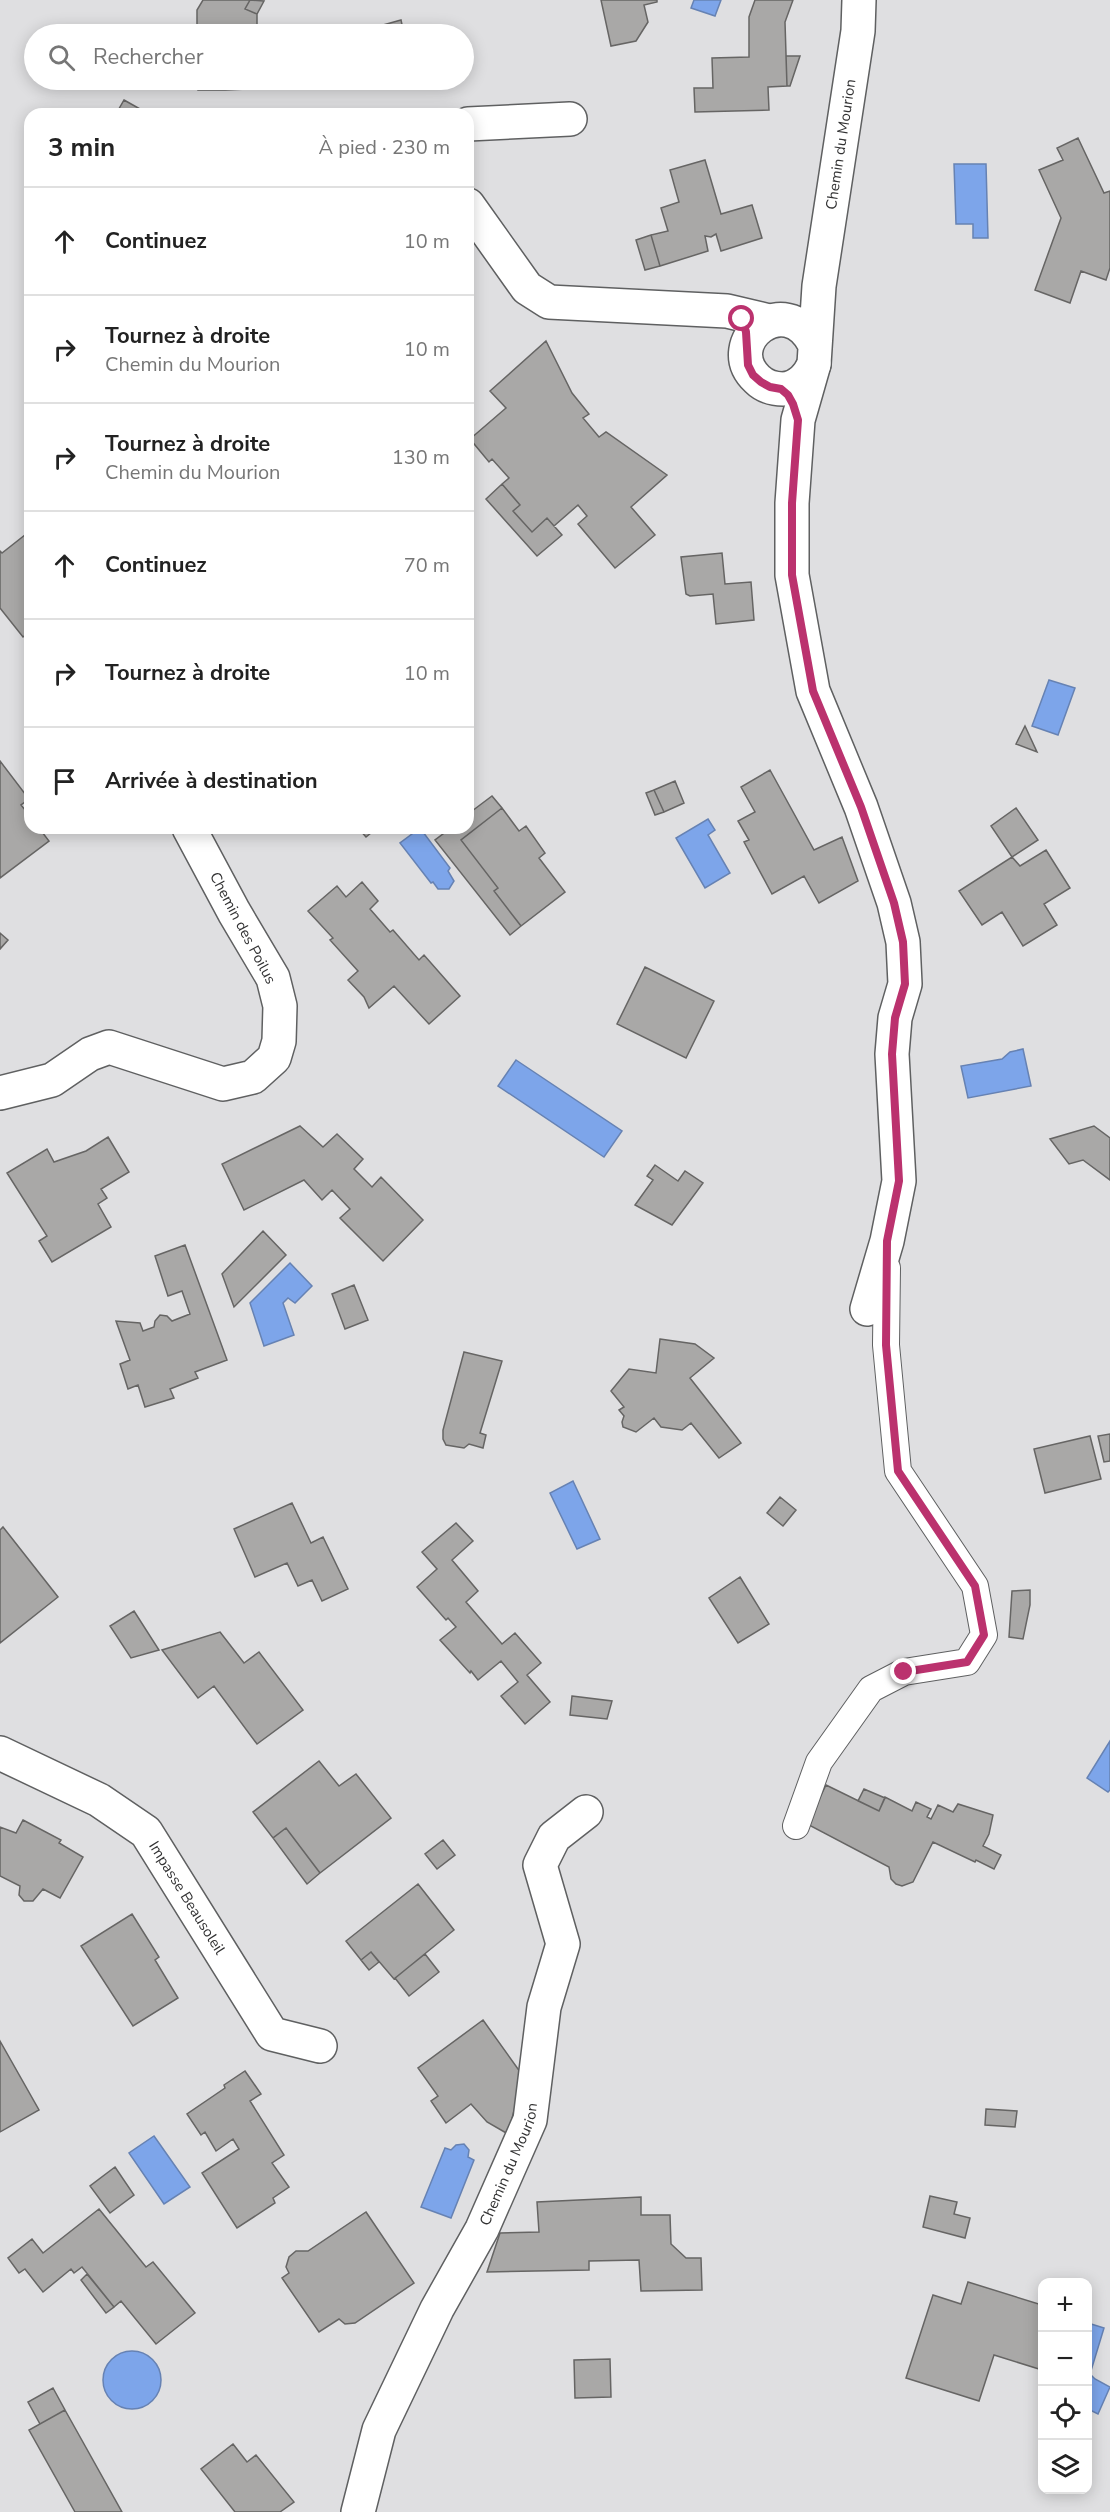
<!DOCTYPE html>
<html lang="fr">
<head>
<meta charset="utf-8">
<style>
	body { margin:0; font-family:"Nunito Sans",sans-serif; background:#f6f6f6; color:#222 }
	.controls { position:absolute; right:18px; bottom:18px; display:grid; overflow:hidden; border-radius:12px; box-shadow:0 3px 15px #0003 }
	.controls button { width:54px; height:54px; display:grid; place-items:center; padding:0; border:0; border-bottom:2px solid #e0e0e0; background:#fff; color:#222; font:30px sans-serif }
	.stop { position:absolute; width:18px; height:18px; margin:-14px; border:4px solid #bb326e; border-radius:50%; background:#fff }
	.stop.end { background:#bb326e; border-color:#fff; box-shadow:0 2px 6px #0008 }
	.list { margin:0; padding:0; list-style:none }
	h2 { display:flex; justify-content:space-between; align-items:center; height:78px; margin:0; padding:0 24px; font-size:26px }
	h2 small { font-size:20px; font-weight:400; color:#767676 }
	.list li { display:grid; grid-template-columns:39px 1fr auto; gap:18px; align-items:center; box-sizing:border-box; height:108px; padding:0 24px; border-top:2px solid #e0e0e0 }
	.list b { display:block; font-size:22px; white-space:nowrap }
	.list p { margin:0; font-size:20px; white-space:nowrap; color:#767676 }
	.list em { font-size:20px; font-style:normal; color:#767676 }
	.icon { flex:none; width:33px; height:33px; fill:none; stroke:currentColor; stroke-width:2; stroke-linecap:round; stroke-linejoin:round }
	.map { position:relative; flex:none; width:1110px; height:2512px; overflow:hidden }
	.search { position:absolute; background:#fff; box-shadow:0 3px 15px #0003; left:24px; top:24px; width:450px; height:66px; display:flex; align-items:center; gap:15px; box-sizing:border-box; padding:0 21px; border-radius:33px; color:#767676; font-size:22px }
	.panel { position:absolute; background:#fff; box-shadow:0 3px 15px #0003; left:24px; top:108px; width:450px; height:726px; border-radius:18px }
	.map>svg:first-child { display:block }
</style>
</head>
<body>
<div class="map">
<svg width="1110" height="2512" viewBox="0 0 1110 2512">
	<rect width="100%" height="100%" fill="#dfdfe1"/>
	<path fill="#7da5ea" stroke="#6682b3" stroke-width="1.5" d="M694 0H721L715 16 691 8Z
		M954 164H986L988 238H973V224H956Z
		M1049 680 1075 688 1058 735 1032 726Z
		M708 819 715 830 708 835 730 873 705 888 676 838Z
		M420 828 450 868 448 871 454 881 449 889H438L433 882 431 883 400 843Z
		M1023 1049 1031 1086 968 1098 961 1066 1002 1059 1010 1052Z
		M516 1060 622 1131 604 1157 498 1086Z
		M290 1263 312 1286 295 1303 288 1298 283 1303 294 1335 264 1346 250 1303Z
		M573 1481 600 1539 577 1549 550 1493Z
		M1110 1741V1790L1108 1792 1087 1778Z
		M154 2136 190 2187 164 2204 129 2153Z
		M464 2144 469 2150 468 2157 474 2160 451 2218 421 2207 445 2148 451 2150 456 2145Z
		M1088 2323 1104 2328 1090 2374 1095 2379 1110 2387 1098 2414 1088 2409Z
		M103 2380a29 29 0 1 1 58 0a29 29 0 1 1-58 0Z"/>
	<path fill="#a9a8a7" stroke="#666564" stroke-width="1.5" d="M203 0H250L245 9 257 14V34H197V10Z
		M250 0 264 1 257 14 245 9Z
		M601 0H657V2L644 5 648 22 636 41 611 46Z
		M755 0H793L785 22 787 86 768 87 769 110 695 112 694 88H713L712 58 749 57V17Z
		M401 20 404 34H366L365 30Z
		M786 56H800L790 86H787Z
		M198 80H226V90H198Z
		M226 80H247V89L226 90Z
		M247 80H284V88L247 89Z
		M124 100 149 114H116Z
		M1078 138 1104 193 1110 191V268L1106 280 1081 271 1070 303 1035 290 1061 218 1039 170 1063 160 1057 148Z
		M705 160 721 214 752 205 762 238 721 251 716 234 711 237 705 236 708 251 660 266 651 235 668 231 661 208 679 202 670 170Z
		M651 235 660 266 645 270 636 240Z
		M546 341 572 393 589 414 583 418 599 437 606 432 667 475 631 507 655 535 615 568 578 524 587 516 578 505 554 526 547 518 532 532 513 511 520 505 502 484 509 478 492 459 489 462 470 439 506 408 490 391Z
		M502 484 520 505 513 511 532 532 547 518 562 535 537 556 486 499Z
		M30 531V631L23 637 0 608V551L2 553Z
		M722 553 725 584 751 582 754 620 716 624 713 594 690 596 686 594 681 557Z
		M1025 726 1037 752 1016 744Z
		M0 761 29 799 21 805 30 816V828H39L49 841 0 878Z
		M770 770 814 850 842 837 858 881 819 903 804 876 772 894 744 842 749 840 738 821 755 812 741 787Z
		M675 781 684 803 664 812 654 790Z
		M654 790 664 812 655 815 646 793Z
		M492 796 502 808 461 840 498 888 494 891 521 926 510 935 435 840 451 828H468V814Z
		M502 808 519 831 526 826 545 853 539 858 565 892 521 926 494 891 498 888 461 840Z
		M1016 808 1038 840 1012 857 991 826Z
		M358 828H377L366 837Z
		M1046 850 1070 888 1044 904 1057 925 1023 946 1002 912 982 925 959 891 1012 857 1020 866Z
		M362 882 378 901 370 909 390 932 393 930 419 960 424 955 460 996 429 1024 394 986 369 1008 364 997 348 980 358 971 330 940 333 938 308 911 337 886 346 897Z
		M0 933 8 940 0 949Z
		M645 967 714 1001 686 1058 617 1024Z
		M300 1126 323 1147 337 1134 363 1159 354 1169 372 1187 381 1177 423 1220 383 1261 340 1218 350 1209 332 1190 322 1200 304 1180 244 1210 222 1164Z
		M1094 1126 1110 1138V1180L1083 1160 1069 1164 1050 1139Z
		M108 1137 129 1172 101 1189 107 1198 98 1204 111 1227 52 1262 39 1241 47 1236 7 1173 47 1149 54 1162 86 1151Z
		M655 1165 678 1181 685 1171 703 1183 672 1225 635 1205 653 1180 647 1176Z
		M263 1231 286 1255 234 1307 222 1274Z
		M185 1245 227 1360 195 1372 198 1378 170 1389 174 1398 145 1407 138 1385 128 1389 120 1364 130 1360 116 1321 140 1323 143 1331 154 1327 155 1321 160 1315 167 1316 172 1321 190 1314 182 1291 168 1296 155 1256Z
		M354 1285 368 1320 345 1329 332 1294Z
		M660 1339 695 1344 714 1358 690 1378 741 1443 719 1458 691 1423 682 1430 661 1427 654 1418 636 1432 623 1427 622 1422 624 1416 619 1410 624 1407 611 1391 629 1369 656 1373Z
		M464 1352 502 1361 480 1433 486 1435 483 1448 469 1444 464 1448 446 1445 443 1439V1430Z
		M1110 1434V1461L1104 1462 1098 1436Z
		M1090 1436 1101 1479 1045 1493 1034 1449Z
		M780 1497 796 1510 783 1526 767 1513Z
		M292 1503 311 1543 323 1537 348 1589 322 1601 312 1580 298 1586 287 1563 255 1577 234 1529Z
		M456 1523 473 1541 452 1560 478 1591 466 1602 502 1644 515 1633 541 1663 527 1675 550 1702 525 1724 501 1696 518 1682 501 1661 478 1680 471 1671 470 1673 440 1640 456 1627 448 1618 446 1620 417 1587 437 1569 422 1552Z
		M3 1527 58 1597 0 1643V1530Z
		M740 1577 769 1624 738 1643 709 1598Z
		M1030 1590V1605L1023 1639 1009 1637 1012 1591Z
		M134 1611 159 1650 131 1658 110 1626Z
		M220 1632 244 1663 259 1652 303 1710 257 1744 214 1686 198 1698 162 1650Z
		M572 1696 612 1701 607 1719 570 1715Z
		M319 1761 339 1786 356 1774 391 1818 320 1873 286 1828 273 1838 253 1812Z
		M826 1785 879 1811 885 1797 912 1811 916 1802 931 1809 927 1817 931 1819 938 1805 953 1812 958 1804 993 1815 989 1834 983 1846 1001 1855 994 1869 976 1860 975 1862 933 1842 913 1882 902 1886 896 1884 891 1879 889 1867 807 1824Z
		M864 1789 885 1798 879 1811 858 1801Z
		M23 1820 61 1840 59 1843 83 1857 60 1898 43 1889 33 1901H24L19 1895 20 1886 0 1876V1827L16 1833Z
		M286 1828 320 1873 307 1884 273 1838Z
		M443 1840 455 1855 437 1869 425 1854Z
		M418 1884 454 1930 394 1979 371 1952 361 1960 346 1941Z
		M132 1914 159 1957 155 1960 178 1998 133 2026 81 1946Z
		M371 1952 379 1962 369 1970 361 1960Z
		M425 1954 439 1972 409 1996 395 1978Z
		M483 2020 523 2076 508 2134 487 2122 471 2104 446 2123 431 2101 438 2096 418 2068Z
		M0 2041 39 2110 0 2132Z
		M245 2071 261 2094 250 2101 284 2155 272 2163 289 2187 273 2198 275 2203 237 2228 202 2173 239 2149 233 2139 216 2151 205 2132 201 2135 187 2114 225 2088 224 2085Z
		M986 2109 1017 2111 1015 2127 985 2125Z
		M115 2167 134 2195 110 2213 90 2186Z
		M930 2196 957 2202 954 2214 970 2218 965 2238 923 2227Z
		M641 2197V2215H670L671 2244 686 2258H701L702 2290 641 2291 639 2260 589 2261V2270L487 2272 500 2233 539 2232 537 2202Z
		M99 2209 146 2267 153 2262 195 2313 156 2344 121 2301 114 2307 82 2267 74 2273 71 2269 43 2292 25 2269 19 2273 8 2258 32 2239 43 2253Z
		M366 2212 414 2283 355 2323 345 2324 339 2319 319 2332 282 2278 289 2273 286 2267 289 2257 296 2251H308Z
		M87 2274 114 2307 106 2313 81 2280Z
		M968 2282 1042 2305V2370L994 2355 979 2401 906 2378 933 2295 961 2304Z
		M610 2359 611 2397 575 2398 574 2360Z
		M53 2388 65 2410 40 2424 28 2402Z
		M65 2410 122 2512H75L29 2430Z
		M233 2444 247 2462 256 2455 294 2502 280 2512H235L201 2469Z"/>
	<g fill="none" stroke-linecap="round" stroke-linejoin="round">
		<defs>
			<path id="lane" d="M796 1826 819 1762 871 1689 904 1672 967 1662 984 1635 975 1586 898 1471 886 1345 887 1268"/>
			<g id="street">
				<path d="M468 124 570 119"/>
				<path d="M468 205 527 288 549 302 727 311 769 321"/>
				<path id="s1" d="M814 343C785 288 719 343 757 379 764 386 773 389 783 389 798 388 808 378 814 364L819 286 858 31 859 0"/>
				<path d="M814 364 798 420 792 503V575L813 691 861 807 894 903 903 942 905 984 895 1018 892 1054 899 1181 887 1241 867 1309"/>
				<path d="M0 1093 52 1080 90 1054 109 1047 223 1084 253 1077 274 1058 279 1041 280 1006 273 978 234 912 189 828"/>
				<path id="s2" d="M0 1753 99 1800 146 1832 272 2034 320 2046"/>
				<path id="s3" d="M358 2512 379 2430 437 2309 482 2229 530 2120 544 2007 563 1944 540 1865 554 1837 586 1812"/>
			</g>
		</defs>
		<use href="#lane" stroke="#5f6061" stroke-width="28"/>
		<use href="#street" stroke="#5f6061" stroke-width="36"/>
		<use href="#lane" stroke="#fff" stroke-width="26"/>
		<use href="#street" stroke="#fff" stroke-width="33"/>
	</g>
	<g fill="none" stroke-linecap="round" stroke-linejoin="round">
		<path stroke="#bb326e" stroke-width="8" d="M742 319 746 332 748 365 753 375 761 382 770 387 781 389 788 395 793 404 798 420 792 503V575L813 691 861 807 894 903 903 942 905 984 895 1018 892 1054 899 1181 887 1241 886 1345 898 1471 975 1586 984 1635 967 1662 904 1672"/>
	</g>
	<g text-anchor="middle" stroke-width="4.5" stroke-linejoin="round" paint-order="stroke">
		<g font-size="15" fill="#323233" stroke="#fff">
			<text dy="5" stroke="none"><textPath href="#s1" startOffset="417">Chemin du Mourion</textPath></text>
			<text transform="translate(243 928) rotate(62)" y="5">Chemin des Poilus</text>
			<text dy="5" stroke="none"><textPath href="#s2" startOffset="244">Impasse Beausoleil</textPath></text>
			<text dy="5" stroke="none"><textPath href="#s3" startOffset="381">Chemin du Mourion</textPath></text>
		</g>
	</g>
</svg>
<div class="controls">
<button>+</button>
<button>−</button>
<button><svg class="icon" aria-label="locate" viewBox="0 0 24 24"><circle cx="12" cy="12" r="6"/><path d="M12 2v4M12 18v4M2 12h4M18 12h4"/></svg></button>
<button><svg class="icon" aria-label="layers" viewBox="0 0 24 24"><path d="M12 4l9 5-9 5-9-5zM3 14l9 5 9-5"/></svg></button>
</div>
<div class="stop" style="left:742px;top:319px"></div>
<div class="stop end" style="left:904px;top:1672px"></div>
<div class="search"><svg class="icon" aria-label="search" viewBox="0 0 24 24"><circle cx="10" cy="10" r="6"/><path d="M15 15l6 6"/></svg>Rechercher</div>
<section class="panel">
<h2>3 min<small>À pied · 230 m</small></h2>
<ul class="list">
<li><svg class="icon" aria-label="ahead" viewBox="0 0 24 24"><path d="M12 20V5M6 11l6-6 6 6"/></svg><div><b>Continuez</b></div><em>10 m</em></li>
<li><svg class="icon" aria-label="right" viewBox="0 0 24 24"><path d="M7 20v-9h11M14 6l5 5-5 5"/></svg><div><b>Tournez à droite</b><p>Chemin du Mourion</p></div><em>10 m</em></li>
<li><svg class="icon" aria-label="right" viewBox="0 0 24 24"><path d="M7 20v-9h11M14 6l5 5-5 5"/></svg><div><b>Tournez à droite</b><p>Chemin du Mourion</p></div><em>130 m</em></li>
<li><svg class="icon" aria-label="ahead" viewBox="0 0 24 24"><path d="M12 20V5M6 11l6-6 6 6"/></svg><div><b>Continuez</b></div><em>70 m</em></li>
<li><svg class="icon" aria-label="right" viewBox="0 0 24 24"><path d="M7 20v-9h11M14 6l5 5-5 5"/></svg><div><b>Tournez à droite</b></div><em>10 m</em></li>
<li><svg class="icon" aria-label="arrive" viewBox="0 0 24 24"><path d="M6 21V4h12l-3 4 3 4H6"/></svg><div><b>Arrivée à destination</b></div></li>
</ul>
</section>
</div>
</body>
</html>
